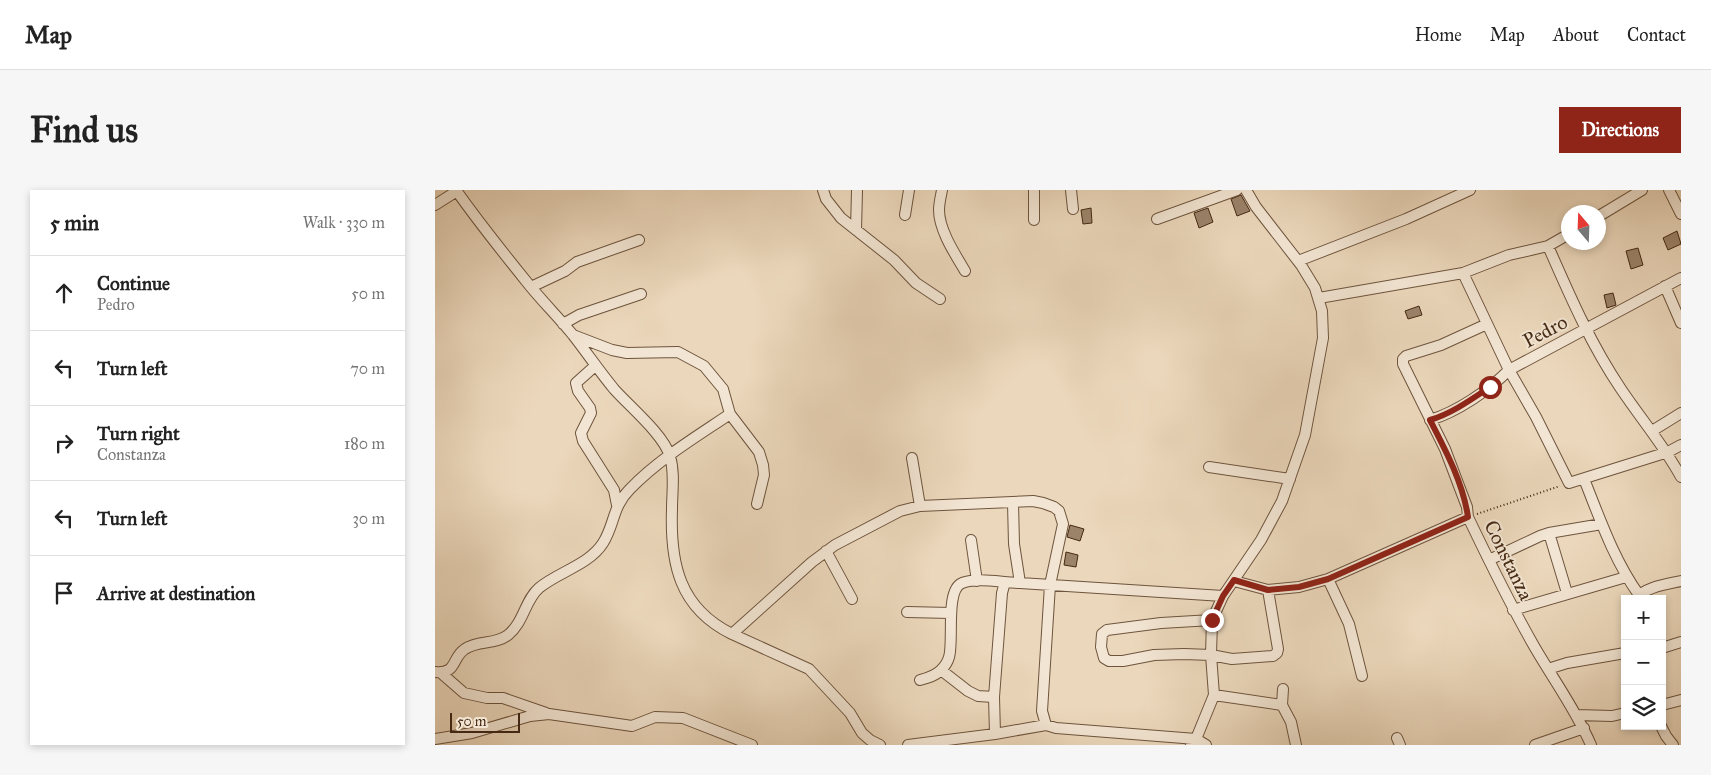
<!DOCTYPE html>
<html lang="en">
<head>
<meta charset="utf-8">
<style>
	body { margin:0; font-family:"IM FELL Great Primer",serif; background:#f6f6f6; color:#222 }
	.controls { position:absolute; right:15px; bottom:15px; display:grid; overflow:hidden; border-radius:0px; box-shadow:0 2px 8px #0003 }
	.controls button { width:45px; height:45px; display:grid; place-items:center; padding:0; border:0; border-bottom:1px solid #e0e0e0; background:#fff; color:#222; font:25px sans-serif }
	.compass { position:absolute; left:1126px; top:15px; width:45px; height:45px; border-radius:50%; background:#fff; box-shadow:0 2px 8px #0003; rotate:341deg }
	.scale { position:absolute; left:15px; bottom:12px; width:70px; box-sizing:border-box; padding-left:5px; border:2px solid #452913; border-top:0; font-size:14px; line-height:18px; white-space:nowrap; color:#452913; -webkit-text-stroke:4px #f2e5d3; paint-order:stroke }
	.stop { position:absolute; width:15px; height:15px; margin:-11px; border:4px solid #8f2418; border-radius:50%; background:#fff }
	.stop.end { background:#8f2418; border-color:#fff; box-shadow:0 1px 5px #0008 }
	.list { margin:0; padding:0; list-style:none }
	h2 { display:flex; justify-content:space-between; align-items:center; height:65px; margin:0; padding:0 20px; font-size:21px }
	h2 small { font-size:16px; font-weight:400; color:#767676 }
	.list li { display:grid; grid-template-columns:32px 1fr auto; gap:15px; align-items:center; box-sizing:border-box; height:75px; padding:0 20px; border-top:1px solid #e0e0e0 }
	.list b { display:block; font-size:19px; white-space:nowrap }
	.list p { margin:0; font-size:16px; white-space:nowrap; color:#767676 }
	.list em { font-size:16px; font-style:normal; color:#767676 }
	.icon { flex:none; width:28px; height:28px; fill:none; stroke:currentColor; stroke-width:2; stroke-linecap:round; stroke-linejoin:round }
	.map { position:relative; flex:none; width:1246px; height:555px; overflow:hidden; border-radius:0px }
	header { display:flex; align-items:center; gap:30px; box-sizing:border-box; height:70px; padding:0 25px; background:#fff; border-bottom:1px solid #e0e0e0 }
	header strong { font-size:24px }
	nav { display:flex; gap:28px; margin-inline-start:auto; font-size:18px }
	.intro { display:flex; align-items:center; justify-content:space-between; box-sizing:border-box; height:120px; padding:0 30px }
	h1 { margin:0; font-size:35px }
	.button { padding:12px 22px; border-radius:0px; background:#8f2418; color:#fff; font-size:18px; font-weight:700 }
	main { display:flex; gap:30px; padding:0 30px }
	aside { flex:1; background:#fff; border-radius:0px; box-shadow:0 2px 8px #0003 }
	.map>svg:first-child { display:block }
</style>
</head>
<body>
<header>
<strong>Map</strong>
<nav><a>Home</a><a>Map</a><a>About</a><a>Contact</a></nav>
</header>
<div class="intro"><h1>Find us</h1><a class="button">Directions</a></div>
<main>
<aside>
<h2>5 min<small>Walk · 330 m</small></h2>
<ul class="list">
<li><svg class="icon" aria-label="ahead" viewBox="0 0 24 24"><path d="M12 20V5M6 11l6-6 6 6"/></svg><div><b>Continue</b><p>Pedro</p></div><em>50 m</em></li>
<li><svg class="icon" aria-label="left" viewBox="0 0 24 24"><path d="M17 20v-9H6M10 6l-5 5 5 5"/></svg><div><b>Turn left</b></div><em>70 m</em></li>
<li><svg class="icon" aria-label="right" viewBox="0 0 24 24"><path d="M7 20v-9h11M14 6l5 5-5 5"/></svg><div><b>Turn right</b><p>Constanza</p></div><em>180 m</em></li>
<li><svg class="icon" aria-label="left" viewBox="0 0 24 24"><path d="M17 20v-9H6M10 6l-5 5 5 5"/></svg><div><b>Turn left</b></div><em>30 m</em></li>
<li><svg class="icon" aria-label="arrive" viewBox="0 0 24 24"><path d="M6 21V4h12l-3 4 3 4H6"/></svg><div><b>Arrive at destination</b></div></li>
</ul>
</aside>
<div class="map">
<svg width="1246" height="555" viewBox="0 0 1246 555">
	<rect width="100%" height="100%" fill="#ebd7bb"/>
	<filter id="stains"><feTurbulence type="fractalNoise" baseFrequency=".004" numOctaves="4"/><feColorMatrix values="0 0 0 0 .2 0 0 0 0 .09 0 0 0 0 .02 0 0 0 .5 -.17"/></filter>
	<radialGradient id="worn" r=".72"><stop offset=".6" stop-color="#630" stop-opacity="0"/><stop offset="1" stop-color="#630" stop-opacity=".3"/></radialGradient>
	<path fill="#9b836a" stroke="#452913" d="M806 5 815 21 802 26 796 9Z
		M656 18 657 33 648 34 646 20Z
		M773 18 778 32 764 38 759 23Z
		M1242 41 1246 54 1233 60 1228 48Z
		M1203 58 1208 75 1196 79 1191 61Z
		M1178 103 1181 115 1172 118 1169 105Z
		M984 116 987 125 973 129 970 121Z
		M635 335 649 339 645 351 632 347Z
		M631 362 643 365 641 377 629 375Z"/>
	<g fill="none" stroke-linecap="round" stroke-linejoin="round">
		<defs>
			<path id="minor" d="M21 0C44 33 70 65 95 96 109 113 124 128 138 145 152 163 165 182 179 199 195 217 228 244 235 266 240 283 237 302 237 319 235 373 244 418 297 444L377 372 400 355 465 321 485 316 598 311 608 313 619 317 624 321 628 334 615 395 607 521 611 535
				M388 0 391 9 406 28 459 70 481 93 505 109
				M507 0C506 6 504 13 504 20 504 40 520 64 530 81
				M636 0 638 19
				M1234 0 1246 24
				M0 15 22 1
				M470 25 474 0
				M1164 26 1207 0
				M722 29 802 0
				M599 30V0
				M421 40 422 0
				M1113 56C1135 106 1155 153 1186 199 1206 229 1228 254 1246 287
				M863 71 971 29 1035 0
				M1028 83 1074 180 1101 227 1134 293 1233 262 1246 255
				M1230 96 1246 133
				M96 97 130 81 142 72 204 50
				M884 108 1028 83 1074 65 1113 56 1134 44
				M128 134 144 125 206 104
				M138 145 177 160 192 163 243 162 269 176 288 199 295 224 324 262 328 275 329 285 322 314
				M160 176 141 193 143 201 155 218 156 223 146 243 148 251 179 300 182 315
				M995 230C1022 222 1054 200 1074 180L1246 88
				M1217 241 1246 223
				M477 268 485 316
				M774 277 855 289
				M1149 289C1165 329 1179 370 1204 405
				M1033 327 1032 317 1010 259 968 174V169L971 166 1006 155 1052 134
				M1114 343 1132 403
				M536 350 542 391
				M391 361 417 409
				M1054 370 1105 346 1114 343 1167 334
				M893 389 914 434 927 486
				M799 391 833 400 864 397 893 389 1033 327C1054 371 1075 414 1099 456 1118 489 1141 520 1156 555
				M570 392 567 403 559 507 560 544 611 535 621 538 761 549 771 555
				M585 393 788 406
				M1201 409C1209 397 1233 394 1246 391
				M1078 420 1191 387
				M472 422 516 423
				M777 430 726 433 672 440 667 444 666 457 669 468 674 471H688L719 465 749 464 776 465 797 469 838 466 842 463 843 459 833 400
				M297 444 374 479 415 523 427 543 435 550 445 555
				M1227 458 1246 452
				M1113 479 1132 473 1190 463
				M506 480 533 501 543 506 559 507
				M0 482C23 484 16 468 30 459 43 450 60 455 73 445 89 432 90 410 104 398 123 382 154 375 168 353 180 334 177 317 195 299 224 269 261 247 295 224
				M6 483 29 503 52 508H68L111 523
				M485 490C493 488 500 486 506 480 509 477 513 471 514 467 519 451 510 400 527 393 544 387 568 393 585 393L579 354 578 313
				M848 499 847 515 856 532 861 555
				M779 505 847 515
				M1227 515 1246 510
				M1142 525 1177 526 1190 523
				M1226 536 1231 546 1238 555
				M962 548 965 555
				M0 549 37 543 95 526 114 524 197 536 220 527 248 528 317 555
				M473 555 560 544
				M756 555 761 549 779 505 776 465 777 430 788 406 826 350 847 311 870 245 888 148 887 121 880 98 866 75 821 17 811 0
				M1100 555 1149 538"/>
		</defs>
		<use href="#minor" stroke="#6e543d" stroke-width="12"/>
		<path stroke="#452913" stroke-width="2" stroke-dasharray="1 2.5" stroke-linecap="butt" d="M1042 324 1125 296"/>
		<use href="#minor" stroke="#f2e5d3" stroke-width="10"/>
	</g>
	<g fill="none" stroke-linecap="round" stroke-linejoin="round">
		<path stroke="#8f2418" stroke-width="6" d="M777 430 788 406 799 390 833 400 864 397 893 389 1033 327C1028 293 1011 261 995 230 1016 224 1037 209 1055 197"/>
	</g>
	<g text-anchor="middle" stroke-width="4" stroke-linejoin="round" paint-order="stroke">
		<g font-size="20" fill="#452913" stroke="#f2e5d3">
			<text transform="translate(1110 141) rotate(-28)" y="7">Pedro</text>
			<text transform="translate(1074 370) rotate(64)" y="7">Constanza</text>
		</g>
	</g>
	<rect width="100%" height="100%" filter="url(#stains)"/>
	<rect width="100%" height="100%" fill="url(#worn)"/>
</svg>
<div class="controls">
<button>+</button>
<button>−</button>
<button><svg class="icon" aria-label="layers" viewBox="0 0 24 24"><path d="M12 4l9 5-9 5-9-5zM3 14l9 5 9-5"/></svg></button>
</div>
<svg class="compass" viewBox="-18 -18 36 36"><path d="M0-13l5 13h-10z" fill="#e53935"/><path d="M0 13l5-13h-10z" fill="#767676"/></svg>
<div class="scale">50 m</div>
<div class="stop" style="left:1055px;top:197px"></div>
<div class="stop end" style="left:777px;top:430px"></div>
</div>
</main>
</body>
</html>
